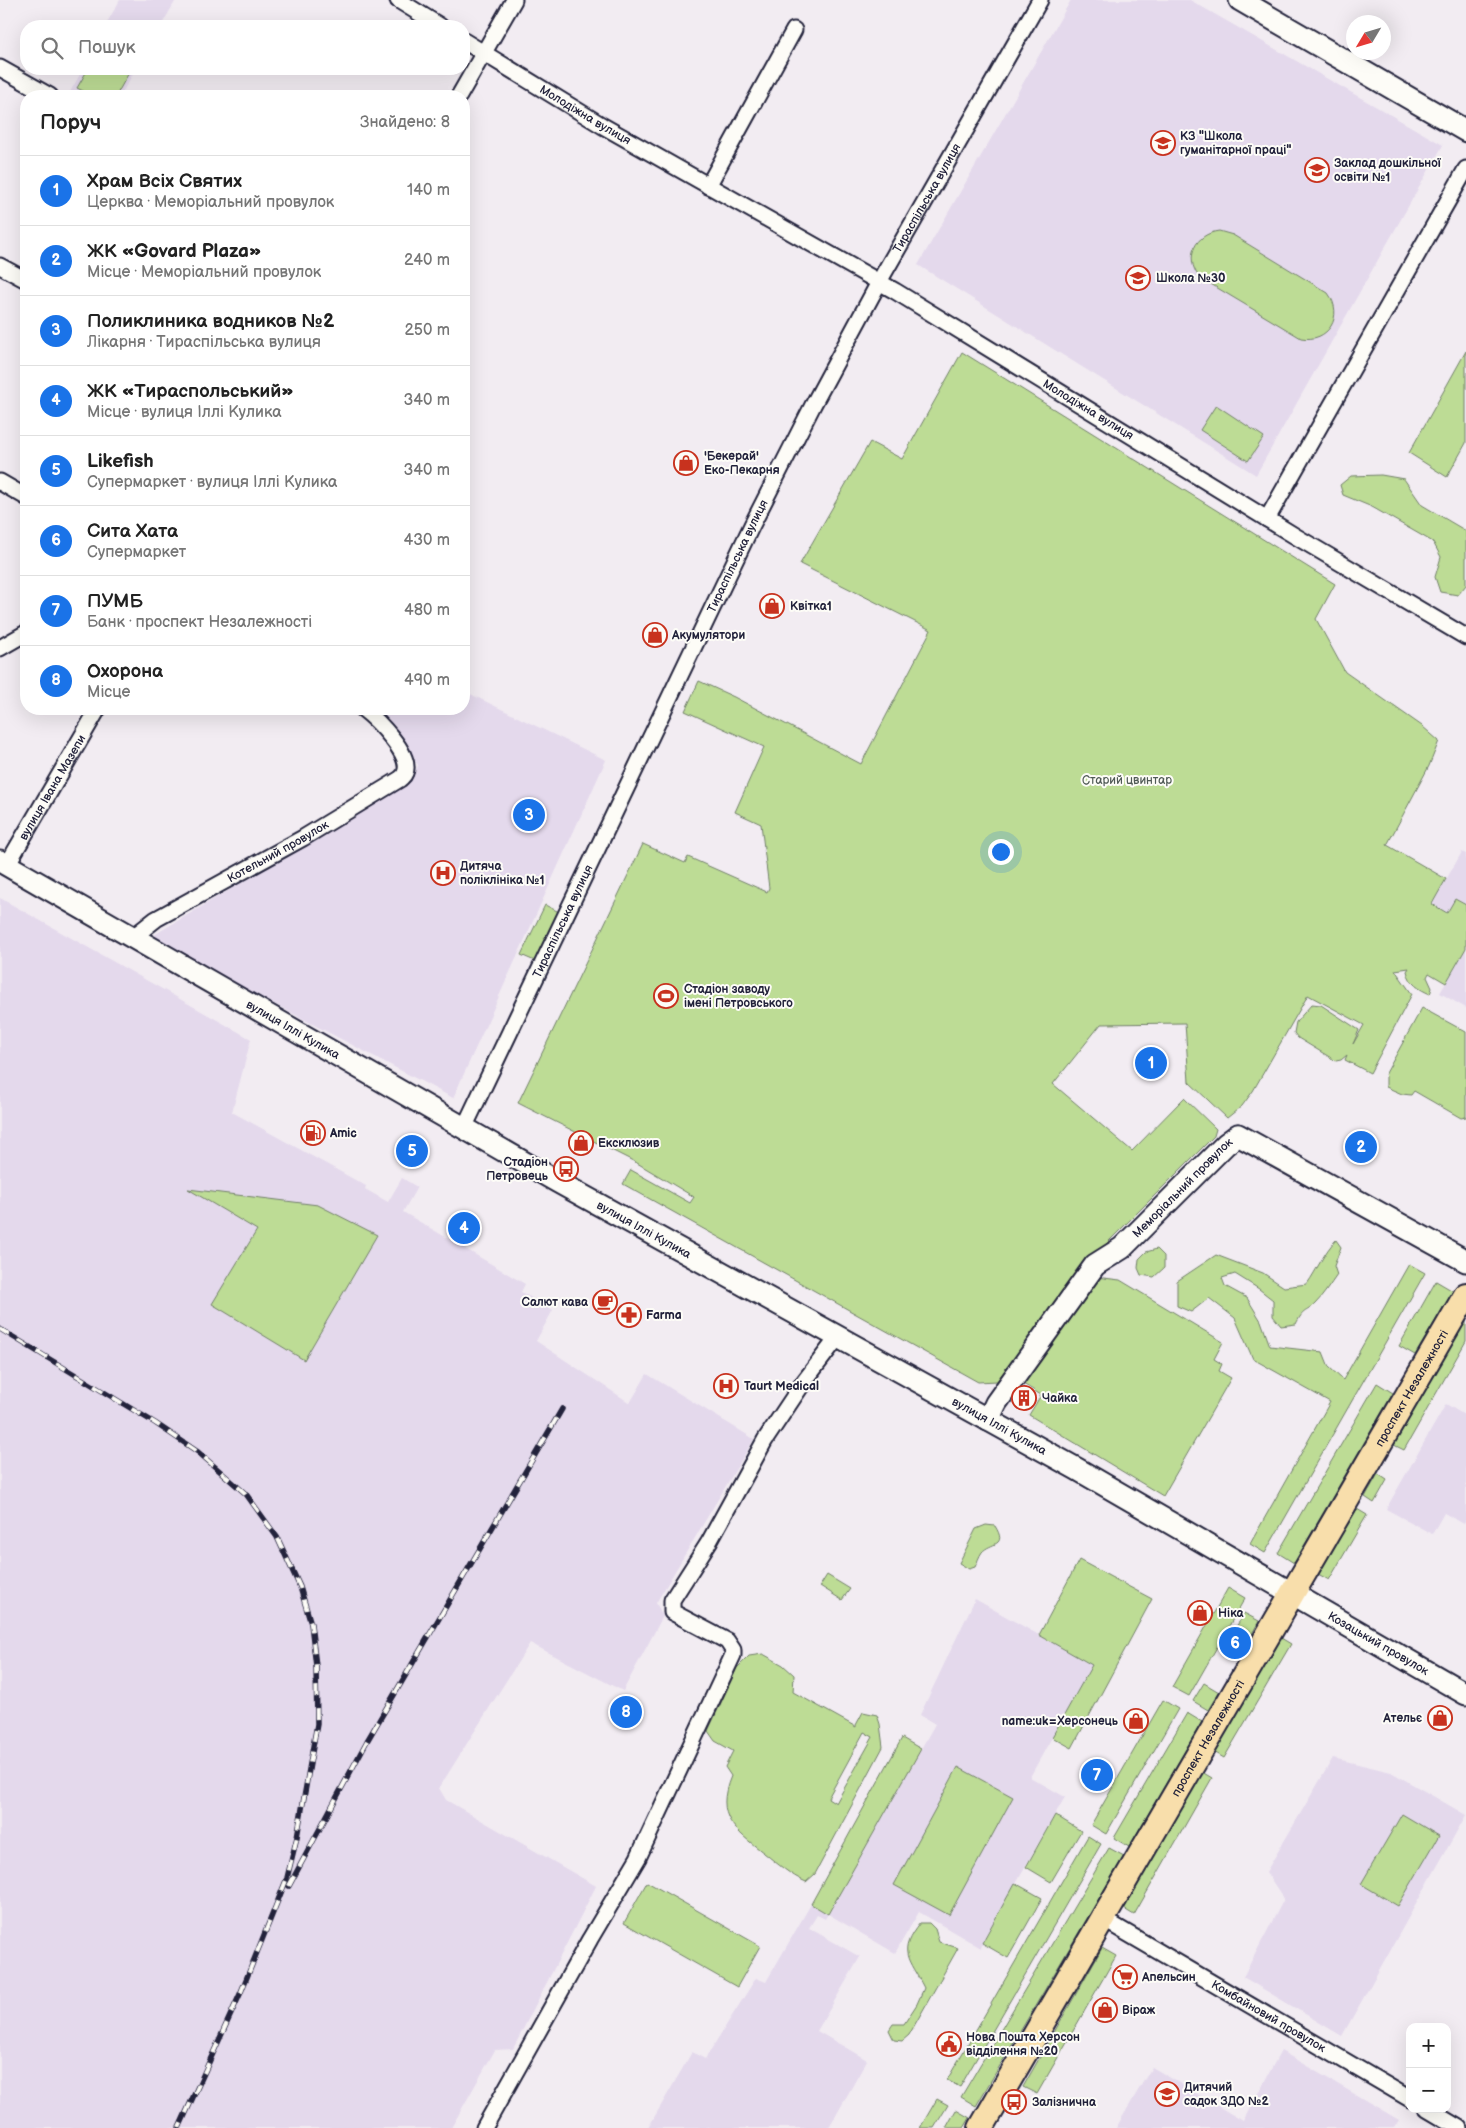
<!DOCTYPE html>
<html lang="uk">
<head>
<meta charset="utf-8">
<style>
	body { margin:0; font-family:"Balsamiq Sans",sans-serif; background:#f6f6f6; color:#222 }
	.controls { position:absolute; right:15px; bottom:15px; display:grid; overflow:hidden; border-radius:10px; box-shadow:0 5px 20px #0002 }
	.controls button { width:45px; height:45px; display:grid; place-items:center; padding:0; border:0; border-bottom:1px solid #e0e0e0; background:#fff; color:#222; font:25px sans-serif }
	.compass { position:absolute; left:1346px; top:15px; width:45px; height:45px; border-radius:50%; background:#fff; box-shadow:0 5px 20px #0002; rotate:232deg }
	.you { position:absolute; left:1000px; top:851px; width:18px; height:18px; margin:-12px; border:4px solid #fff; border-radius:50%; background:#1a73e8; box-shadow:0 0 0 8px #1a73e833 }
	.badge { display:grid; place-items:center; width:32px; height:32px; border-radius:50%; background:#1a73e8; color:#fff; font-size:16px; font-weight:700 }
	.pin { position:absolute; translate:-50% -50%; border:2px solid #fff; box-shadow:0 1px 5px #0006 }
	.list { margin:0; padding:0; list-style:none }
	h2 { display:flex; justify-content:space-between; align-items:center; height:65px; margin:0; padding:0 20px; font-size:21px }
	h2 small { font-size:16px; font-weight:400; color:#767676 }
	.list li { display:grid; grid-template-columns:32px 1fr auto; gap:15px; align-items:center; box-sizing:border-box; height:70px; padding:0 20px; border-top:1px solid #e0e0e0 }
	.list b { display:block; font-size:19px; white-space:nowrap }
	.list p { margin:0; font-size:16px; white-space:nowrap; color:#767676 }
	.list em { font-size:16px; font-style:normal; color:#767676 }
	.icon { flex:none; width:28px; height:28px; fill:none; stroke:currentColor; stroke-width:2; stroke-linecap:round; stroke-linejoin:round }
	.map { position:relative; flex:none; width:1466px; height:2128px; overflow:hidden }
	.search { position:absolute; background:#fff; box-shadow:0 5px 20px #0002; left:20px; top:20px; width:450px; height:55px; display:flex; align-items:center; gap:12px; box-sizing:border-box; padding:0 18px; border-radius:20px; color:#767676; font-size:19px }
	.panel { position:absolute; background:#fff; box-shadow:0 5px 20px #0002; left:20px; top:90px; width:450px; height:625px; border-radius:20px }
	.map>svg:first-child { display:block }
</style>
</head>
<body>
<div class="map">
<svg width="1466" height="2128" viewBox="0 0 1466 2128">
	<rect width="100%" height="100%" fill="#f2ecf2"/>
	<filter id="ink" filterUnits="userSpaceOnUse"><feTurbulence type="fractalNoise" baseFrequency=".02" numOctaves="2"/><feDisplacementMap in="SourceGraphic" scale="10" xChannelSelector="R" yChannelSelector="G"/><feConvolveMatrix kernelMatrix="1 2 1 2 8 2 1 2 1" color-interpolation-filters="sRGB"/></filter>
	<g filter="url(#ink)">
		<path fill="#e4d9ec" d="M120 0H176L161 26H105Z
			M1071 0H1190L1443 145 1256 475 918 265Z
			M83 69H136L120 96H73L69 94Z
			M464 691 606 760 453 1098 149 938 411 781 418 765 393 728 370 709H464Z
			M1462 852 1466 854V905L1455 899 1447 913 1432 904Z
			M0 898 251 1039 232 1112 366 1186 365 1189 388 1202 402 1178 417 1187 403 1212 525 1284 521 1292 553 1310 536 1341 630 1403 647 1374 754 1439 656 1603 663 1616 623 1691 530 1643 439 1788 446 1800 596 1886 513 2049 495 2050 451 2128H0Z
			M1466 948V1008L1440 993Z
			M1446 1404 1466 1416V1520L1464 1524 1444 1513 1432 1534 1386 1509Z
			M975 1599 1092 1665 1030 1777 1065 1797 982 1942 983 1943 981 1948 919 1912 895 1953 828 1914 825 1919 817 1915 809 1928 860 1957 817 2031 867 2060 829 2128H648L692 2052 705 2059 756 1978 766 1982 811 1904 828 1914 935 1724 920 1715Z
			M1333 1758 1391 1772 1466 1815 1342 2036 1243 1977 1284 1899 1266 1872Z
			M1281 2051 1399 2120 1394 2128H1116L1152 2067 1243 2121Z"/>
		<path fill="#bddc95" stroke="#707f68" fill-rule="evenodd" d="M88 69H131L116 96H93L77 88Z
			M1219 231 1233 235 1328 293C1345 316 1328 343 1301 338L1199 277C1184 257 1195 234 1219 231Z
			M1466 351V443L1447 477 1409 453Z
			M962 352 1335 584 1316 619 1345 672 1422 726 1439 741 1429 766 1387 845 1446 879 1432 904 1447 913 1455 899 1466 905V948L1446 983 1429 973 1427 977 1432 988 1430 994C1419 989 1410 984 1407 971L1409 968 1395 970 1412 994 1370 1073 1345 1060 1347 1055 1341 1060 1336 1061 1298 1038 1294 1033 1296 1022 1312 1004 1321 1005 1359 1030 1353 1044 1364 1025 1308 995 1253 1091 1242 1106 1227 1118 1189 1082 1185 1023 1101 1024 1053 1084 1132 1151 1184 1098 1216 1129 1214 1136 1090 1260 997 1381 978 1382 623 1184 631 1170 690 1203 694 1197 637 1163 518 1103 643 844 685 863 688 857 767 892 769 888 761 824 735 812 764 747 685 711 699 681 734 697 861 764 931 630 800 564 870 442 902 459Z
			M1216 405 1264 437 1248 461 1200 430Z
			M1381 475 1404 479 1422 505 1466 531V585L1458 595 1440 592 1435 577 1441 557 1433 542 1372 507 1343 495 1340 485 1351 476Z
			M545 905 561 913 537 962 521 955Z
			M1422 1008 1466 1032V1117L1461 1118 1414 1091 1411 1095 1402 1094 1386 1087V1076L1385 1075Z
			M188 1189 318 1205 377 1235 304 1360 212 1304 257 1230Z
			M1336 1240 1341 1247 1334 1266 1337 1275C1330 1285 1324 1295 1315 1304 1305 1314 1304 1308 1296 1324L1281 1326 1273 1316V1300L1259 1289 1235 1274 1222 1278 1225 1286 1247 1298 1261 1321 1270 1346 1323 1352 1329 1367 1343 1380 1409 1264 1425 1273 1265 1553 1250 1544 1330 1402 1253 1359 1235 1318 1209 1298 1191 1312 1177 1306V1281L1216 1255 1263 1273 1284 1287 1307 1284C1317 1270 1324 1252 1336 1240Z
			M1157 1249 1164 1256V1268L1154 1277 1141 1275 1138 1268 1139 1259 1146 1252Z
			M1096 1277 1120 1280 1223 1342 1214 1359 1222 1364 1219 1371 1231 1378 1163 1496 1029 1415 1041 1395 1020 1382Z
			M1436 1281 1453 1291 1415 1355 1399 1346Z
			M1466 1320V1341L1404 1450 1394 1445Z
			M1377 1383 1393 1393 1294 1563 1278 1553Z
			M1378 1474 1387 1480 1374 1503 1365 1497Z
			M1357 1509 1367 1515 1329 1580 1318 1574Z
			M986 1525 995 1526C1008 1547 991 1542 982 1552 979 1556 977 1563 975 1567L969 1569 959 1563 976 1529Z
			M1079 1560 1152 1599 1072 1748 1052 1737 1092 1665 1039 1635Z
			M827 1575 850 1589 842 1600 820 1586Z
			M1228 1588 1245 1598 1189 1696 1172 1687Z
			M1244 1613 1259 1621 1248 1641 1233 1633Z
			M1281 1638 1291 1644 1224 1758 1214 1752Z
			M763 1654 783 1665 794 1675 793 1692 856 1727V1725L863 1712 877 1715 880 1724 883 1747 815 1874 806 1882C790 1875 778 1864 764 1853 735 1830 714 1817 731 1776L725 1767 733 1751 715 1741 708 1731 737 1668 749 1656ZM864 1732 873 1737 836 1803 828 1798Z
			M1204 1683 1219 1692 1208 1710 1193 1701Z
			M1163 1700 1178 1709 1106 1834 1091 1825Z
			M1187 1713 1202 1722 1129 1847 1114 1838Z
			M902 1738 921 1749 828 1914 811 1904Z
			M958 1767 1013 1797 949 1915 894 1885Z
			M1202 1772 1212 1778 1134 1915 1124 1909Z
			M1402 1814 1439 1836 1398 1906 1361 1884Z
			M1055 1815 1081 1831 1051 1882 1026 1867Z
			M1088 1836 1101 1844 960 2087 947 2080Z
			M1109 1848 1124 1856 976 2106 961 2097Z
			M647 1882 760 1946 737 1987 624 1923Z
			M1015 1883 1042 1898 1008 1958 982 1943Z
			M920 1923H929L935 1929 939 1942 958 1948 909 2035 902 2041 894 2040 889 2030 893 2024H904L917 2004 924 1988C909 1958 896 1953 920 1923Z
			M1102 1948 1116 1956 1037 2094 1023 2087Z
			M937 2099 948 2105 934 2128H920Z
			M956 2110 970 2118 964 2128H946Z"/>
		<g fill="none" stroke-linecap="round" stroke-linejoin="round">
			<defs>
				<g id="street">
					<path d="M398 0 440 26"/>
					<path id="s1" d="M464 41 603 126 895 291 1295 536 1466 637"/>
					<path d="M0 68 50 96"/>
					<path d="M459 96 514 0"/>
					<path d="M708 186 794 30"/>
					<path d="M0 266 26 280"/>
					<path d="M0 482 26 497"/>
					<path d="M1267 519 1466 169"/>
					<path d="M0 648 26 633"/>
					<path id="s2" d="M7 865 98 709"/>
					<path id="s3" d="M132 938 156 919 303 838 400 779C402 777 404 776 405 773 413 755 376 719 363 709"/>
					<path id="s4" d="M464 1128 752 525 813 405 884 273 1040 0"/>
					<path id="s5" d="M1103 1919 1410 2099"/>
					<path d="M1427 2109 1459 2128"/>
					<path d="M484 2128 590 1939 638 1858 733 1655V1650L727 1641 672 1612V1600L709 1542 765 1440 803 1383 838 1337"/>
				</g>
				<g id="secondary">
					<path d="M1240 0 1466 131"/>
					<path id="s6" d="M0 861 558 1182 1077 1469 1466 1694"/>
					<path id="s7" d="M988 1420 996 1403 1095 1265 1122 1248 1226 1144 1238 1135 1466 1261"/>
				</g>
				<g id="primary">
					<path id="s8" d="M981 2128 1466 1295"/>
				</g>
			</defs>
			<use href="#street" stroke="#22223b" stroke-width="19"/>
			<use href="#secondary" stroke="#22223b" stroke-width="25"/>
			<use href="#primary" stroke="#22223b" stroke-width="28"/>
			<use href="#street" stroke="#fdfcf7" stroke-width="15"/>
			<use href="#secondary" stroke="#fdfcf7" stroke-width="21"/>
			<use href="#primary" stroke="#f8deab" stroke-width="24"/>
			<defs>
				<path id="rail" d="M0 1329 155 1423 198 1452 246 1494 277 1537 300 1587 311 1624 316 1666 317 1724 297 1837 287 1878 241 1992 179 2128
					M289 1886 367 1741 562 1409"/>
			</defs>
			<use href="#rail" stroke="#22223b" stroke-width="5.5"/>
			<use href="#rail" stroke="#fdfcf7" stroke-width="4" stroke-dasharray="11" stroke-linecap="butt"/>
		</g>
	</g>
	<defs>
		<symbol id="school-ring" viewBox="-11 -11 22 22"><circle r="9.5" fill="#fdfcf7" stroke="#c8321e" stroke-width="1.5"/><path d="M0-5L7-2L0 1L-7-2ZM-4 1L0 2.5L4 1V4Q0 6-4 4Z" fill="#c8321e"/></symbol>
		<symbol id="shop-ring" viewBox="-11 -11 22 22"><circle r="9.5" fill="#fdfcf7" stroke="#c8321e" stroke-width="1.5"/><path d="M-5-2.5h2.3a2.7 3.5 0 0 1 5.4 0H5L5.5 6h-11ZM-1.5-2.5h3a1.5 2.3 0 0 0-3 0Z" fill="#c8321e"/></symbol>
		<symbol id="hospital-ring" viewBox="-11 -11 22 22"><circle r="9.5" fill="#fdfcf7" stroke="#c8321e" stroke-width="1.5"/><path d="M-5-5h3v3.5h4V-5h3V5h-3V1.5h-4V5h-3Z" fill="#c8321e"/></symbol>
		<symbol id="stadium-ring" viewBox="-11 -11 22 22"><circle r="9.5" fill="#fdfcf7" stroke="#c8321e" stroke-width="1.5"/><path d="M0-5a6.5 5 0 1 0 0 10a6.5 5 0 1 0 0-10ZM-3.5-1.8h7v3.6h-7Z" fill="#c8321e"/></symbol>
		<symbol id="fuel-ring" viewBox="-11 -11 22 22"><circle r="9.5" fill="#fdfcf7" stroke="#c8321e" stroke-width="1.5"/><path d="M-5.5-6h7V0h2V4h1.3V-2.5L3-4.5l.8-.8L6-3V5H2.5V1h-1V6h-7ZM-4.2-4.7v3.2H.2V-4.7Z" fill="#c8321e"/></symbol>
		<symbol id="bus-ring" viewBox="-11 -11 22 22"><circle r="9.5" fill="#fdfcf7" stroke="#c8321e" stroke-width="1.5"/><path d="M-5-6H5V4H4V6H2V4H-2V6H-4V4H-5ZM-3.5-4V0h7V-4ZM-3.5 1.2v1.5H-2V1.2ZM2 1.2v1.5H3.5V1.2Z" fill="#c8321e"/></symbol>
		<symbol id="cafe-ring" viewBox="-11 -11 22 22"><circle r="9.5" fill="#fdfcf7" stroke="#c8321e" stroke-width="1.5"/><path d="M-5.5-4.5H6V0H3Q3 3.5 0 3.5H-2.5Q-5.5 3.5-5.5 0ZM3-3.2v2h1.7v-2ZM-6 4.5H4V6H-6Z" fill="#c8321e"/></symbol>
		<symbol id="pharmacy-ring" viewBox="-11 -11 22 22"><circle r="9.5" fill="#fdfcf7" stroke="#c8321e" stroke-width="1.5"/><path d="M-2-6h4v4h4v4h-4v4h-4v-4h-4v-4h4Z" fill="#c8321e"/></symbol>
		<symbol id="building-ring" viewBox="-11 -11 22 22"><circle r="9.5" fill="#fdfcf7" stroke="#c8321e" stroke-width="1.5"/><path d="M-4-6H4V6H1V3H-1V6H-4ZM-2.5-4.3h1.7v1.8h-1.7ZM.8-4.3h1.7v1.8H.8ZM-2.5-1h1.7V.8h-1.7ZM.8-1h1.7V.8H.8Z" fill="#c8321e"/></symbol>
		<symbol id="supermarket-ring" viewBox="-11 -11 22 22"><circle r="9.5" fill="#fdfcf7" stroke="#c8321e" stroke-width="1.5"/><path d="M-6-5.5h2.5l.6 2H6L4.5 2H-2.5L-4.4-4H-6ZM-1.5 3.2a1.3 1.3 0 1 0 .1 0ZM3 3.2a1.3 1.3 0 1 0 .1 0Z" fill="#c8321e"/></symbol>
		<symbol id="civic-ring" viewBox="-11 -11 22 22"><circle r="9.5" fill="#fdfcf7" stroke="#c8321e" stroke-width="1.5"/><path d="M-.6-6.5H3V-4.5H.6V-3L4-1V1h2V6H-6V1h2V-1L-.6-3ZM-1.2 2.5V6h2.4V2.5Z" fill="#c8321e"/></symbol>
	</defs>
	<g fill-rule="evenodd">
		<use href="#school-ring" x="1149" y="129" width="28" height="28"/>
		<use href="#school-ring" x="1303" y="156" width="28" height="28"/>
		<use href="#school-ring" x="1124" y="264" width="28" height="28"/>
		<use href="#shop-ring" x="672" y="449" width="28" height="28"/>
		<use href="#shop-ring" x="758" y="592" width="28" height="28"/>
		<use href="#shop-ring" x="641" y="621" width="28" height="28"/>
		<use href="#hospital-ring" x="429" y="859" width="28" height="28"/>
		<use href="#stadium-ring" x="652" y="982" width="28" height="28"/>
		<use href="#fuel-ring" x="299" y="1119" width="28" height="28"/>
		<use href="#shop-ring" x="567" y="1129" width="28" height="28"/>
		<use href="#bus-ring" x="552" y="1155" width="28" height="28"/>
		<use href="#cafe-ring" x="591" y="1288" width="28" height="28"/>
		<use href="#pharmacy-ring" x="615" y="1301" width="28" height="28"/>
		<use href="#hospital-ring" x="712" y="1372" width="28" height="28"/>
		<use href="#building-ring" x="1010" y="1384" width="28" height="28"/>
		<use href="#shop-ring" x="1186" y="1599" width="28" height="28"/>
		<use href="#shop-ring" x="1426" y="1704" width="28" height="28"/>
		<use href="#shop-ring" x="1122" y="1707" width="28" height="28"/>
		<use href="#supermarket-ring" x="1111" y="1963" width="28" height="28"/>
		<use href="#shop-ring" x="1091" y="1996" width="28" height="28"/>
		<use href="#civic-ring" x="935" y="2030" width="28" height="28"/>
		<use href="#school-ring" x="1153" y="2080" width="28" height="28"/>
		<use href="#bus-ring" x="1000" y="2088" width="28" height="28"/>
	</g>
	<g text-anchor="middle" stroke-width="4" stroke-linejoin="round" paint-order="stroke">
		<g font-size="12" fill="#22223b" stroke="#fdfcf7">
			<text dy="4" stroke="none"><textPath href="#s1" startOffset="142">Молодіжна вулиця</textPath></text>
			<text dy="4" stroke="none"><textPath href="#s4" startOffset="1039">Тираспільська вулиця</textPath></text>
			<text dy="4" stroke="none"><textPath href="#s1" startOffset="725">Молодіжна вулиця</textPath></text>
			<text dy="4" stroke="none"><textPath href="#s4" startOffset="634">Тираспільська вулиця</textPath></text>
			<text dy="4" stroke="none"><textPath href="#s2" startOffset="90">вулиця Івана Мазепи</textPath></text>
			<text dy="4" stroke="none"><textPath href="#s3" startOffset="170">Котельний провулок</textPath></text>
			<text dy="4" stroke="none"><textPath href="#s4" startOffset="229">Тираспільська вулиця</textPath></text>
			<text dy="4" stroke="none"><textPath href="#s6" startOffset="338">вулиця Іллі Кулика</textPath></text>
			<text dy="4" stroke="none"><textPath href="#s7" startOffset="306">Меморіальний провулок</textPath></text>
			<text dy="4" stroke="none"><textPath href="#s6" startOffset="742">вулиця Іллі Кулика</textPath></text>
			<text dy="4" stroke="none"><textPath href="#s8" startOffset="856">проспект Незалежності</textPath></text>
			<text dy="4" stroke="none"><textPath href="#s6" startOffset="1148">вулиця Іллі Кулика</textPath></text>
			<text dy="4" stroke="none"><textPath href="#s6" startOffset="1585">Козацький провулок</textPath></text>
			<text dy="4" stroke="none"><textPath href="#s8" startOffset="451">проспект Незалежності</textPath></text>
			<text dy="4" stroke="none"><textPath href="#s5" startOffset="192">Комбайновий провулок</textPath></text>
		</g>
		<g font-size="12" font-weight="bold" fill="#22223b" stroke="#fdfcf7" text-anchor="start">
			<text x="1180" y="140">КЗ "Школа<tspan x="1180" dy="14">гуманітарної праці"</tspan></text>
			<text x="1334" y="167">Заклад дошкільної<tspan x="1334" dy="14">освіти №1</tspan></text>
			<text x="1156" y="282">Школа №30</text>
			<text x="704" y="460">'Бекерай'<tspan x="704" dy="14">Еко-Пекарня</tspan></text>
			<text x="790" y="610">Квітка1</text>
			<text x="672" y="639">Акумулятори</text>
			<text x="460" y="870">Дитяча<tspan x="460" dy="14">поліклініка №1</tspan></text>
			<text x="684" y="993">Стадіон заводу<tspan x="684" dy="14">імені Петровського</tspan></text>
			<text x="330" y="1137">Amic</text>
			<text x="598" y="1147">Ексклюзив</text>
			<text x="548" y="1166" text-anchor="end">Стадіон<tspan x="548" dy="14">Петровець</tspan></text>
			<text x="588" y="1306" text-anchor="end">Салют кава</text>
			<text x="646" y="1319">Farma</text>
			<text x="744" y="1390">Taurt Medical</text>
			<text x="1042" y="1402">Чайка</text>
			<text x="1218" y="1617">Ніка</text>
			<text x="1422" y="1722" text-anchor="end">Ательє</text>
			<text x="1118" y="1725" text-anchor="end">name:uk=Херсонець</text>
			<text x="1142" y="1981">Апельсин</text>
			<text x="1122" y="2014">Віраж</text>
			<text x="966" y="2041">Нова Пошта Херсон<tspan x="966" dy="14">відділення №20</tspan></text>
			<text x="1184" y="2091">Дитячий<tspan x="1184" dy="14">садок ЗДО №2</tspan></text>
			<text x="1032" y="2106">Залізнична</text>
		</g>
		<g font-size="12" fill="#505a56" stroke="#fdfcf7">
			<text x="1127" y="784">Старий цвинтар</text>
		</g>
	</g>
</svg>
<div class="controls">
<button>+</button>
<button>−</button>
</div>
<svg class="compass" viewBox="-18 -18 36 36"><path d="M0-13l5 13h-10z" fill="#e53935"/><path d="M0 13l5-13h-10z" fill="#767676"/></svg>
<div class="you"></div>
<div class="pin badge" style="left:1151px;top:1063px">1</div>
<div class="pin badge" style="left:1361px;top:1147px">2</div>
<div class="pin badge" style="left:529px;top:815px">3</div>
<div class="pin badge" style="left:464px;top:1228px">4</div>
<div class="pin badge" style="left:412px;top:1151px">5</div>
<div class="pin badge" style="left:1235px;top:1643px">6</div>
<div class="pin badge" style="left:1097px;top:1775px">7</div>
<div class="pin badge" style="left:626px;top:1712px">8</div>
<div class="search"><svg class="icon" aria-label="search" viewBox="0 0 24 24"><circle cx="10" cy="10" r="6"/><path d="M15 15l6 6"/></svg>Пошук</div>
<section class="panel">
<h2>Поруч<small>Знайдено: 8</small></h2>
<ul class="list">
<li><span class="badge">1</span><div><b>Храм Всіх Святих</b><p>Церква · Меморіальний провулок</p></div><em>140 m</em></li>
<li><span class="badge">2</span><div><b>ЖК «Govard Plaza»</b><p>Місце · Меморіальний провулок</p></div><em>240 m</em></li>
<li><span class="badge">3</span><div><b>Поликлиника водников №2</b><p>Лікарня · Тираспільська вулиця</p></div><em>250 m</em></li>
<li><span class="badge">4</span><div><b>ЖК «Тираспольський»</b><p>Місце · вулиця Іллі Кулика</p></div><em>340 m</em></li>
<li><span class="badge">5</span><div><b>Likefish</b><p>Супермаркет · вулиця Іллі Кулика</p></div><em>340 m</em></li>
<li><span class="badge">6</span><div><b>Сита Хата</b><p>Супермаркет</p></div><em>430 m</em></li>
<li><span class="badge">7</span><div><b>ПУМБ</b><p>Банк · проспект Незалежності</p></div><em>480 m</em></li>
<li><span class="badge">8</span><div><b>Охорона</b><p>Місце</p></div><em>490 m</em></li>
</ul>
</section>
</div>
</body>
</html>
